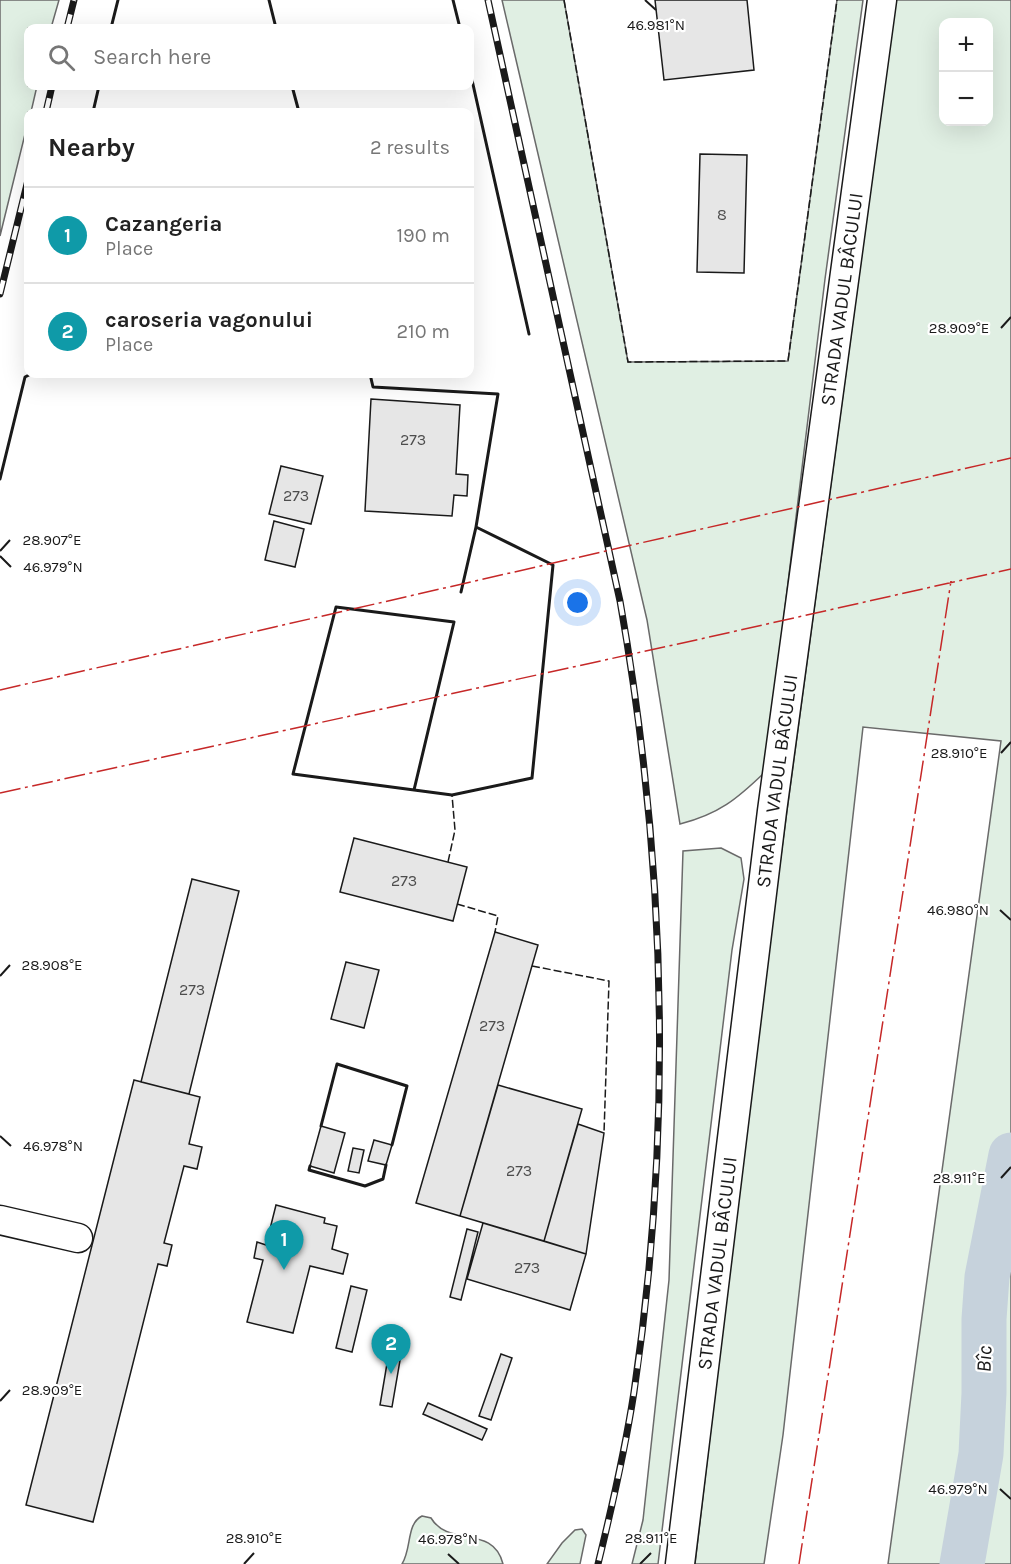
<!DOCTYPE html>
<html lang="en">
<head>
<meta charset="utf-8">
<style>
	body { margin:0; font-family:Karla,sans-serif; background:#f2f2f2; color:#222 }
	.controls { position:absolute; right:18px; top:18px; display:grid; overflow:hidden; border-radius:12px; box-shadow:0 6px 24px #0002 }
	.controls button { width:54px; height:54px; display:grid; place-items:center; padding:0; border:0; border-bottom:2px solid #e0e0e0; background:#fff; color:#222; font:30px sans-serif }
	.you { position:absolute; left:578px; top:603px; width:21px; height:21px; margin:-15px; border:4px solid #fff; border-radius:50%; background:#1a73e8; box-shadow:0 0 0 9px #1a73e833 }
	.badge { display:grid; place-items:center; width:39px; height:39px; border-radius:50%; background:#c62828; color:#fff; font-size:20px; font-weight:700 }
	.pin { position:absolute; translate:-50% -50px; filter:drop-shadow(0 2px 3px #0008) }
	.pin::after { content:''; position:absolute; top:32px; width:21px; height:18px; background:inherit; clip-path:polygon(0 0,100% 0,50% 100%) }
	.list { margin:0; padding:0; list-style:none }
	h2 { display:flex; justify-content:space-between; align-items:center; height:78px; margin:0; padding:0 24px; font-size:26px }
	h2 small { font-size:20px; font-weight:400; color:#767676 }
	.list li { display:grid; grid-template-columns:39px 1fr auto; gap:18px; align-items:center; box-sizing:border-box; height:96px; padding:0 24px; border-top:2px solid #e0e0e0 }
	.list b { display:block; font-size:22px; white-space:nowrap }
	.list p { margin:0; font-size:20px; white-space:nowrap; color:#767676 }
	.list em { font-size:20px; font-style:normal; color:#767676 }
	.icon { flex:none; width:33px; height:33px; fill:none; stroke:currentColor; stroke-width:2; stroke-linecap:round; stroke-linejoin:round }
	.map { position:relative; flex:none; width:1011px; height:1564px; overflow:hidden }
	.search { position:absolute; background:#fff; box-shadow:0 6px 24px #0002; left:24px; top:24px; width:450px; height:66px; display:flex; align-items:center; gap:15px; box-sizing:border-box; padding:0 21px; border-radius:12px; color:#767676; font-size:22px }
	.panel { position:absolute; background:#fff; box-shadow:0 6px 24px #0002; left:24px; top:108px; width:450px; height:270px; border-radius:12px }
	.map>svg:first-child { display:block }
</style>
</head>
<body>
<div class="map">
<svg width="1011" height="1564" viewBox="0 0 1011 1564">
	<rect width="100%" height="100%" fill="#fff"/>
	<path fill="#e0efe3" stroke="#6a6a6a" stroke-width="1.5" fill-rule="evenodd" d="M0 0H59L51 28H28V86H37L31 112H28V122L0 236Z
		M502 0H564L628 362 788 361 837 0H863L825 279 765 772C737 799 719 814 680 824L647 620Z
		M896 0H1011V1564H888L1001 741 863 727 783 1435 764 1564H695L759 1019ZM944 22H988V122H944Z
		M721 848 741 858 744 879 732 950 658 1564H632L643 1520 669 1280 683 851Z
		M422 1516 431 1518C449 1548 493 1524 503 1564H402C412 1548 406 1524 422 1516Z
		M582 1529 586 1535 580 1564H547L562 1543 575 1530Z"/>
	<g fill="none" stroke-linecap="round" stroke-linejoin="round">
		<path stroke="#c6d2dc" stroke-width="45" d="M962 1564 981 1454 984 1393V1319L987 1277 1011 1155"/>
	</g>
	<path fill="#e6e6e6" stroke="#1a1a1a" stroke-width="1.5" d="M655 0H747L754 70 664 80Z
		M700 154 747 155 744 273 697 272Z
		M371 399 460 405 456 474 468 475 467 496 454 495 452 516 365 511Z
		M281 466 323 476 311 524 269 514Z
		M274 521 304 529 295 567 265 560Z
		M354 838 467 867 453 921 340 892Z
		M192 879 239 891 189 1094 141 1082Z
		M495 932 538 945 460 1216 416 1203Z
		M346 962 379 970 364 1028 331 1019Z
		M134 1080 200 1097 189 1144 202 1147 197 1169 184 1166 164 1243 172 1245 167 1266 158 1264 93 1522 26 1505Z
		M498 1085 582 1109 544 1241 460 1216Z
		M578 1124 604 1133 586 1254 544 1241Z
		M321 1126 345 1133 334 1173 310 1166Z
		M374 1140 392 1145 386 1165 368 1161Z
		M353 1148 364 1150 359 1173 348 1171Z
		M276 1205 325 1218 324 1223 337 1226 332 1249 348 1254 343 1274 310 1266 293 1333 247 1322 263 1260 254 1258 257 1242 266 1245Z
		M483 1223 586 1254 570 1310 467 1279Z
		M467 1229 478 1232 461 1300 450 1297Z
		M351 1286 367 1290 352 1352 336 1348Z
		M391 1340 403 1343 392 1407 380 1405Z
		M501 1354 512 1358 491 1420 479 1416Z
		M428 1403 487 1429 482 1440 423 1414Z"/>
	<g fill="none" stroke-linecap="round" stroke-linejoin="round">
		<defs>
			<g id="minor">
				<path d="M0 1220 78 1238"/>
				<path id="s1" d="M680 1564 772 811 882 0"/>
			</g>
		</defs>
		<use href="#minor" stroke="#1a1a1a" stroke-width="31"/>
		<use href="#minor" stroke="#fff" stroke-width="28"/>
		<defs>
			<path id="rail" d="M488 0 620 601C666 862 673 1129 634 1392 625 1450 612 1507 598 1564
				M67 28 74 0
				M46 112 52 86
				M0 294 28 180"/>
		</defs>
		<use href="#rail" stroke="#1a1a1a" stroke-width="7"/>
		<use href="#rail" stroke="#fff" stroke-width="4.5" stroke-dasharray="14" stroke-linecap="butt"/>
		<path stroke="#1a1a1a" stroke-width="1.5" stroke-dasharray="8 3" stroke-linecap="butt" d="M564 0 628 362 788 361 837 0
			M448 862 455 830 452 795
			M457 904 498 916 495 932
			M532 966 609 981 604 1133"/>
		<path stroke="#1a1a1a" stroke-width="3" d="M269 0 276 28
			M453 0 460 28
			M111 28 118 0
			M470 71 529 334
			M292 86 299 112
			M93 112 99 86
			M370 374 373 387 498 394 476 527
			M0 479 25 377 31 374
			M414 790 454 622 336 607 293 774 452 795 532 778 553 565 476 527 461 592
			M321 1126 337 1064 407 1086 392 1145
			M310 1166 309 1170 365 1186 383 1179 386 1165"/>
		<path stroke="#c62828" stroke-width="1.5" stroke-dasharray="21 4.5 3 4.5" stroke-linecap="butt" d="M0 690 1011 458
			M0 793 705 638 1011 569
			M799 1564 951 581"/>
	</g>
	<path fill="none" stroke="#1a1a1a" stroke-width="2" d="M645 0 656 10M1001 328 1011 317M0 551 10 540M0 556 11 567M1001 753 1011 742M1000 910 1011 920M0 976 10 965M0 1136 11 1146M1001 1178 1011 1167M0 1401 10 1390M1000 1489 1011 1499M448 1554 459 1564M244 1564 254 1553M640 1564 651 1553"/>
	<g text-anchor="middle" stroke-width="4.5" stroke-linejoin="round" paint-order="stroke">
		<g font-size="16" fill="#4d4d4d">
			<text x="722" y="220">8</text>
			<text x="413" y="445">273</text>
			<text x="296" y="501">273</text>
			<text x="404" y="886">273</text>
			<text x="192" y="995">273</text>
			<text x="492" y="1031">273</text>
			<text x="519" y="1176">273</text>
			<text x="527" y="1273">273</text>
		</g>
		<g font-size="20" fill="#1a1a1a" stroke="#fff">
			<text dy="7" stroke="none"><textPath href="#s1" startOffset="1275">STRADA VADUL BÂCULUI</textPath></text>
			<text dy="7" stroke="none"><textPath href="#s1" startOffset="789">STRADA VADUL BÂCULUI</textPath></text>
			<text dy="7" stroke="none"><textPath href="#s1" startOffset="303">STRADA VADUL BÂCULUI</textPath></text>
		</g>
		<g font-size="21" font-style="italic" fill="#1a1a1a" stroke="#fff">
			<text transform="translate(984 1359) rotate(-88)" y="7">Bîc</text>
		</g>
	</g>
	<g font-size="15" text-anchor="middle" fill="#1a1a1a" stroke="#fff" stroke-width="4.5" stroke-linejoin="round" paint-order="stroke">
		<text x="656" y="30">46.981°N</text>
		<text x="959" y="333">28.909°E</text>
		<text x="52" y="545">28.907°E</text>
		<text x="53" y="572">46.979°N</text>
		<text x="959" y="758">28.910°E</text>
		<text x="958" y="915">46.980°N</text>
		<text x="52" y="970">28.908°E</text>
		<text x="53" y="1151">46.978°N</text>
		<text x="959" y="1183">28.911°E</text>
		<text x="52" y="1395">28.909°E</text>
		<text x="958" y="1494">46.979°N</text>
		<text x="254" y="1543">28.910°E</text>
		<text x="651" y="1543">28.911°E</text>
		<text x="448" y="1544">46.978°N</text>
	</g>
</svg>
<div class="controls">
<button>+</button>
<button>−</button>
</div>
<div class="you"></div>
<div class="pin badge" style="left:284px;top:1270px;background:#0f9aa8">1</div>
<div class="pin badge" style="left:391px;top:1374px;background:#0f9aa8">2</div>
<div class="search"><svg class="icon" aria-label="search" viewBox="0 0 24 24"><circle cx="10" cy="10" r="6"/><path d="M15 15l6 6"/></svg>Search here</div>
<section class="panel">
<h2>Nearby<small>2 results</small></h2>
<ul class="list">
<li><span class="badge" style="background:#0f9aa8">1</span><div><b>Cazangeria</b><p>Place</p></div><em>190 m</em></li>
<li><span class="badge" style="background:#0f9aa8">2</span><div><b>caroseria vagonului</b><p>Place</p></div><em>210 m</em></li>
</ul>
</section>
</div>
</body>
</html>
